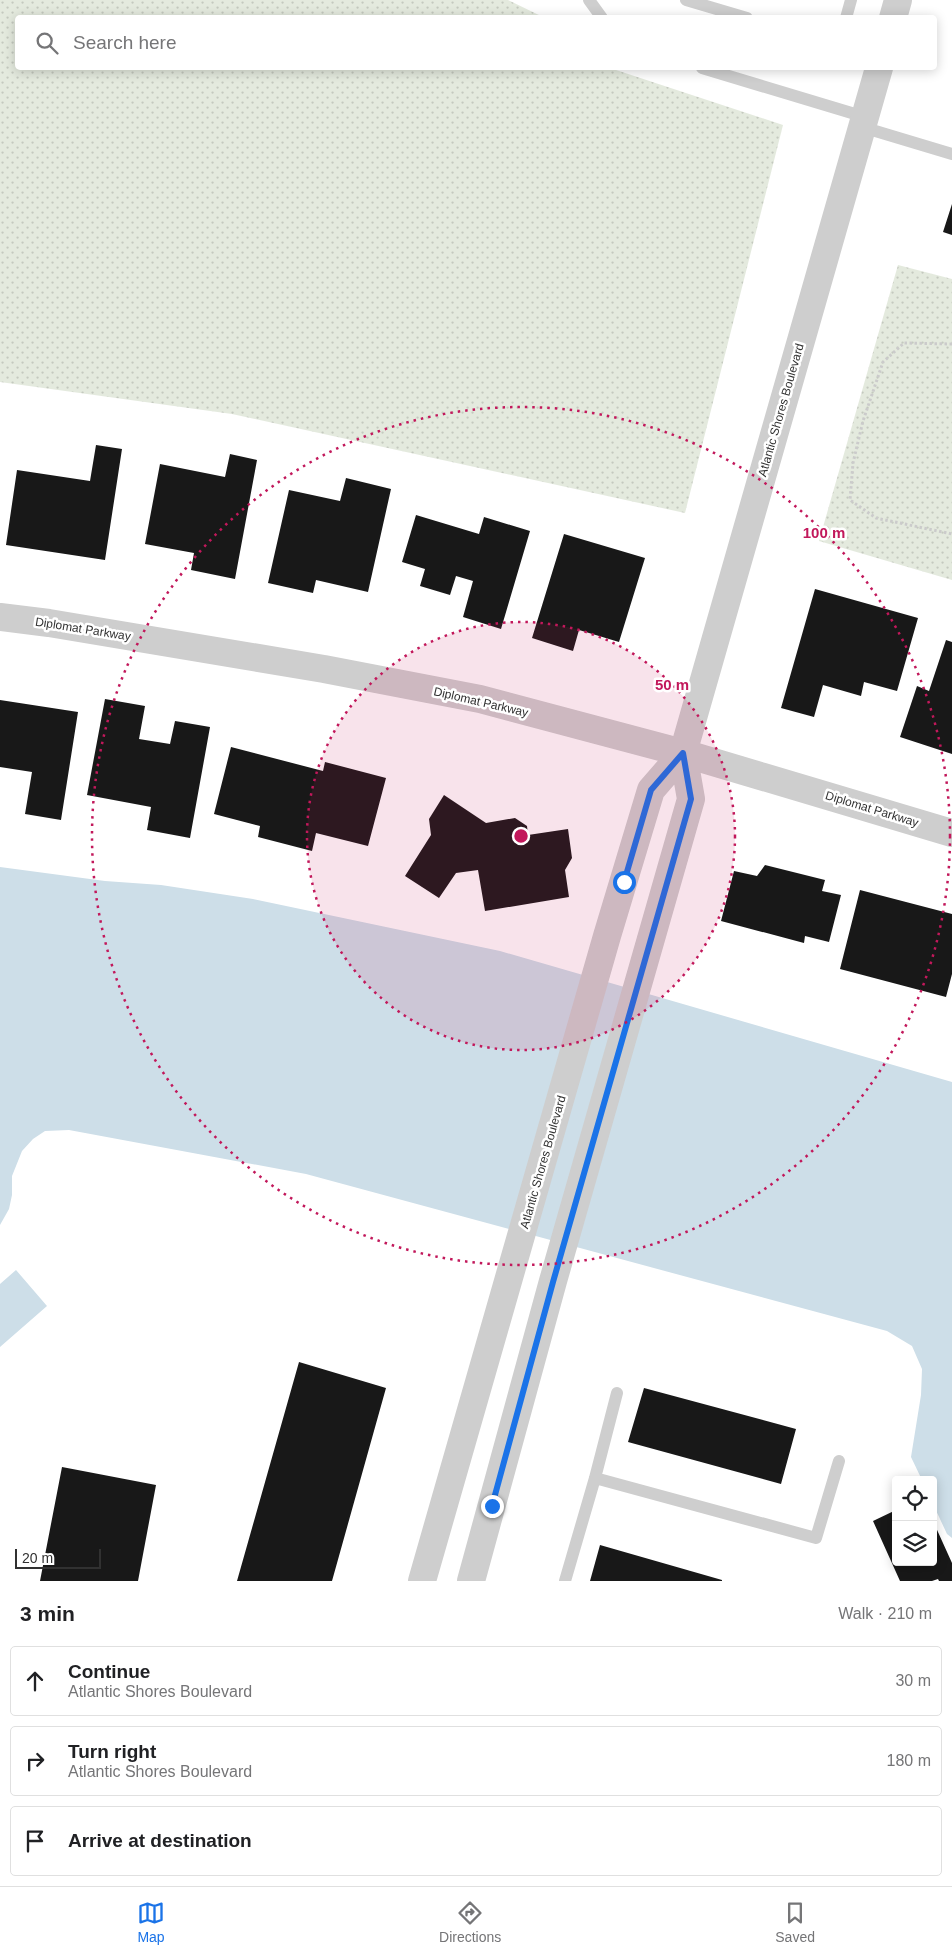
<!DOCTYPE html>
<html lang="en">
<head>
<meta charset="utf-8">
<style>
	body { margin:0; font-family:Arial,sans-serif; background:#f2f2f2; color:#202124 }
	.controls { position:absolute; right:15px; bottom:15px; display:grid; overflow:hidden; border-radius:5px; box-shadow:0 2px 12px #0003 }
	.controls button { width:45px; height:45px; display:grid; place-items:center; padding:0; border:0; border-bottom:1px solid #e0e0e0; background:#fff; color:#202124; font:25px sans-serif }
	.scale { position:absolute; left:15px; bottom:12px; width:86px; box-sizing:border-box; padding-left:5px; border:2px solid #313131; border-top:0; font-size:14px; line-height:18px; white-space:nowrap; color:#313131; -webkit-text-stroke:4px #fff; paint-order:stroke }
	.stop { position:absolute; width:15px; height:15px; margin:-11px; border:4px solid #1a73e8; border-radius:50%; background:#fff }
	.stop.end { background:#1a73e8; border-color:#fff; box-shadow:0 1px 5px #0008 }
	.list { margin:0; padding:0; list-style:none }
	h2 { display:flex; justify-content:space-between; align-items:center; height:65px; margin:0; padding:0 20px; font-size:21px }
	h2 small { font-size:16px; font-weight:400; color:#757577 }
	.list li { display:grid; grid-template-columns:32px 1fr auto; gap:15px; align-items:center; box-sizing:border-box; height:70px; margin:0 10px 10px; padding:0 10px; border:1px solid #e0e0e0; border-radius:5px }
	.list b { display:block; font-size:19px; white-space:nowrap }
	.list p { margin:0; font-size:16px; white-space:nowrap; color:#757577 }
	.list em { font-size:16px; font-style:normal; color:#757577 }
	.icon { flex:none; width:28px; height:28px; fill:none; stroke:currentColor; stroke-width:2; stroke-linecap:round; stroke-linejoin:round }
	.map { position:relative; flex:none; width:952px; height:1581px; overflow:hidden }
	.search { position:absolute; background:#fff; box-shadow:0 2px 12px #0003; left:15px; right:15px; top:15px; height:55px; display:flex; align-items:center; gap:12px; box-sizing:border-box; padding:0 18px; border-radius:5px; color:#757577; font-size:19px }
	.sheet { height:305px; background:#fff }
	nav { display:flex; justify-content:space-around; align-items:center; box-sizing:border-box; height:70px; border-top:1px solid #e0e0e0; background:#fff; font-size:14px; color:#757577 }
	nav a { display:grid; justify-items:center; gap:2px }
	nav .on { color:#1a73e8 }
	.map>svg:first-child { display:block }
</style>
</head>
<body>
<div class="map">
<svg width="952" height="1581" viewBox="0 0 952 1581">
	<defs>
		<pattern id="grass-dots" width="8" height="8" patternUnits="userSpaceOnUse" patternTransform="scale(1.25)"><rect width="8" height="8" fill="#e4eade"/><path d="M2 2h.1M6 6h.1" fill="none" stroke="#c4c9bf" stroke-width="1.8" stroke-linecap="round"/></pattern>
	</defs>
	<rect width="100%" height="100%" fill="#fff"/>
	<path fill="url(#grass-dots)" d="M0 0H508L543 17 18 18V68H610L783 125 685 513 232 414 0 382Z
		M898 265 952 279V580L819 541Z"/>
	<path fill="#cddee8" d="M0 867 105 881 161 885 253 899 500 951 952 1082V1538L947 1534 933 1504V1480H922L911 1457 921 1395 922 1369 912 1346 887 1331 306 1174 69 1130 45 1131 33 1139 22 1151 12 1176V1195L9 1209 0 1225Z
		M16 1270 47 1306 0 1347V1284Z"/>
	<path fill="#181818" d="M952 204V235L943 232Z
		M96 445 122 449 105 560 6 545 17 470 90 481Z
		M230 454 257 460 235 579 191 570 194 553 145 544 160 464 225 477Z
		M346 478 391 489 368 592 316 580 313 593 268 583 289 490 340 501Z
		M416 515 479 534 484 517 530 531 501 629 463 617 473 581 456 576 450 595 420 586 425 569 402 562Z
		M564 534 645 558 619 642 579 630 573 651 532 638Z
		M815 589 918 618 897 691 864 682 861 696 823 685 814 717 781 708Z
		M946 640 952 642V754L900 737 917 686 929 691Z
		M105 699 145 706 139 739 170 744 175 721 210 727 190 838 147 830 151 807 87 795Z
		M0 700 78 712 61 820 25 814 32 772 0 767Z
		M231 747 323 771 325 762 386 778 368 846 316 833 312 851 258 837 260 826 214 814Z
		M444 795 486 823 515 818 527 826 528 835 568 829 572 858 565 870 569 897 485 911 478 870 456 873 439 898 405 876 431 835 429 819Z
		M765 865 825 880 822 891 841 895 829 942 805 936 804 943 721 921 734 871 757 876Z
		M860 890 952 914V974L946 997 840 969Z
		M299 1362 386 1388 332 1581H237Z
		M644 1388 796 1429 781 1484 628 1442Z
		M62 1467 156 1485 138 1581H40Z
		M896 1510V1562H933V1521L952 1563V1581H939L938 1579 932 1581H900L873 1521Z
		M600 1545 722 1580V1581H590Z"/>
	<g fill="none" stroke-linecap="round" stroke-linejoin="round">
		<path stroke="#cbcbcb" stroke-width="3" stroke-dasharray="2.5 2.5" stroke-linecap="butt" d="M952 344 904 343 883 362 863 421 853 463 850 500 876 518 952 534"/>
		<path stroke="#cecece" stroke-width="12" d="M589 0 602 18
			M686 0 747 18
			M846 18 851 0
			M702 68 865 117
			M862 127 952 154
			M595 1478 816 1538 839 1461
			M565 1581 595 1478 617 1393"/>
		<path stroke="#cecece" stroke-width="28" d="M893 18 898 0
			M0 617 49 623 324 669 480 699 683 753 952 833
			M422 1581 607 936 651 790 683 753 879 68
			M471 1581 553 1281 691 799 683 753"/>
	</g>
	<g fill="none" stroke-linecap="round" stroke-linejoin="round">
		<path stroke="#1a73e8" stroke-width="6" d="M492 1506 553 1282 691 799 683 753 651 790 624 882"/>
	</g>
	<circle cx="521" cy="836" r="214" fill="#c2185b" fill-opacity=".12"/>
	<g fill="none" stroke="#c2185b" stroke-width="2.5" stroke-dasharray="2.5 5">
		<circle cx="521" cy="836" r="214"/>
		<circle cx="521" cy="836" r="429"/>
	</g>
	<g text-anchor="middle" stroke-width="5" stroke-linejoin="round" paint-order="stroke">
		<g font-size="12" fill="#313131" stroke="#fff">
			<text transform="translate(781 410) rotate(-74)" y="4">Atlantic Shores Boulevard</text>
			<text transform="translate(83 629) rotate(9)" y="4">Diplomat Parkway</text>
			<text transform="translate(481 702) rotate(13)" y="4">Diplomat Parkway</text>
			<text transform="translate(872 809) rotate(17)" y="4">Diplomat Parkway</text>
			<text transform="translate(543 1162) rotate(-74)" y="4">Atlantic Shores Boulevard</text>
		</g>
	</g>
	<circle cx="521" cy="836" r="8" fill="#c2185b" stroke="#fff" stroke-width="2.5"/>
	<g font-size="15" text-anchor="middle" font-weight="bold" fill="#c2185b" stroke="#fff" stroke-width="5" stroke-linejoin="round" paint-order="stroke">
		<text x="824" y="538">100 m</text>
		<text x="672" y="690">50 m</text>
	</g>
</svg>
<div class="controls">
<button><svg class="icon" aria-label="locate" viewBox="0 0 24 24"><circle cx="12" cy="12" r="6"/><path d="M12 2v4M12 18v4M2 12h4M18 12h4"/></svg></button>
<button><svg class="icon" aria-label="layers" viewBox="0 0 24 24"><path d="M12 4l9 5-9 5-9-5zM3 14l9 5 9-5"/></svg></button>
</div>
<div class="scale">20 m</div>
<div class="stop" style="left:624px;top:882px"></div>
<div class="stop end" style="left:492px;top:1506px"></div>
<div class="search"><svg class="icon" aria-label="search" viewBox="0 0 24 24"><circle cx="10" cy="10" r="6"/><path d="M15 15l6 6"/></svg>Search here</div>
</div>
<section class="sheet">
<h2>3 min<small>Walk · 210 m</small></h2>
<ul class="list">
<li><svg class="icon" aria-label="ahead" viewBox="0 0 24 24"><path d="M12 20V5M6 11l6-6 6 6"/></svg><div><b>Continue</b><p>Atlantic Shores Boulevard</p></div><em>30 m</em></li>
<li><svg class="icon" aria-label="right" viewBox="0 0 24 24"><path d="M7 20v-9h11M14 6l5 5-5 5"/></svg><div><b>Turn right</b><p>Atlantic Shores Boulevard</p></div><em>180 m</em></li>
<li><svg class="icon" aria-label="arrive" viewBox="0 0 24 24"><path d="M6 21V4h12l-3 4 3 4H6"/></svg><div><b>Arrive at destination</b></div></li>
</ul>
</section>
<nav>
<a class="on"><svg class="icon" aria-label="map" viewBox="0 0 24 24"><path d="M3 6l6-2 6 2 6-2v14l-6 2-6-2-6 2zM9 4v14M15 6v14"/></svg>Map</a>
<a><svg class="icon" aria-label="directions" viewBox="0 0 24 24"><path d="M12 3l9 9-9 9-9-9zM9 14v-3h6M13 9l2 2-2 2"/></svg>Directions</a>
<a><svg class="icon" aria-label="saved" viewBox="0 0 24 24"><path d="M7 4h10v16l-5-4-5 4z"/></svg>Saved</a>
</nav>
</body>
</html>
